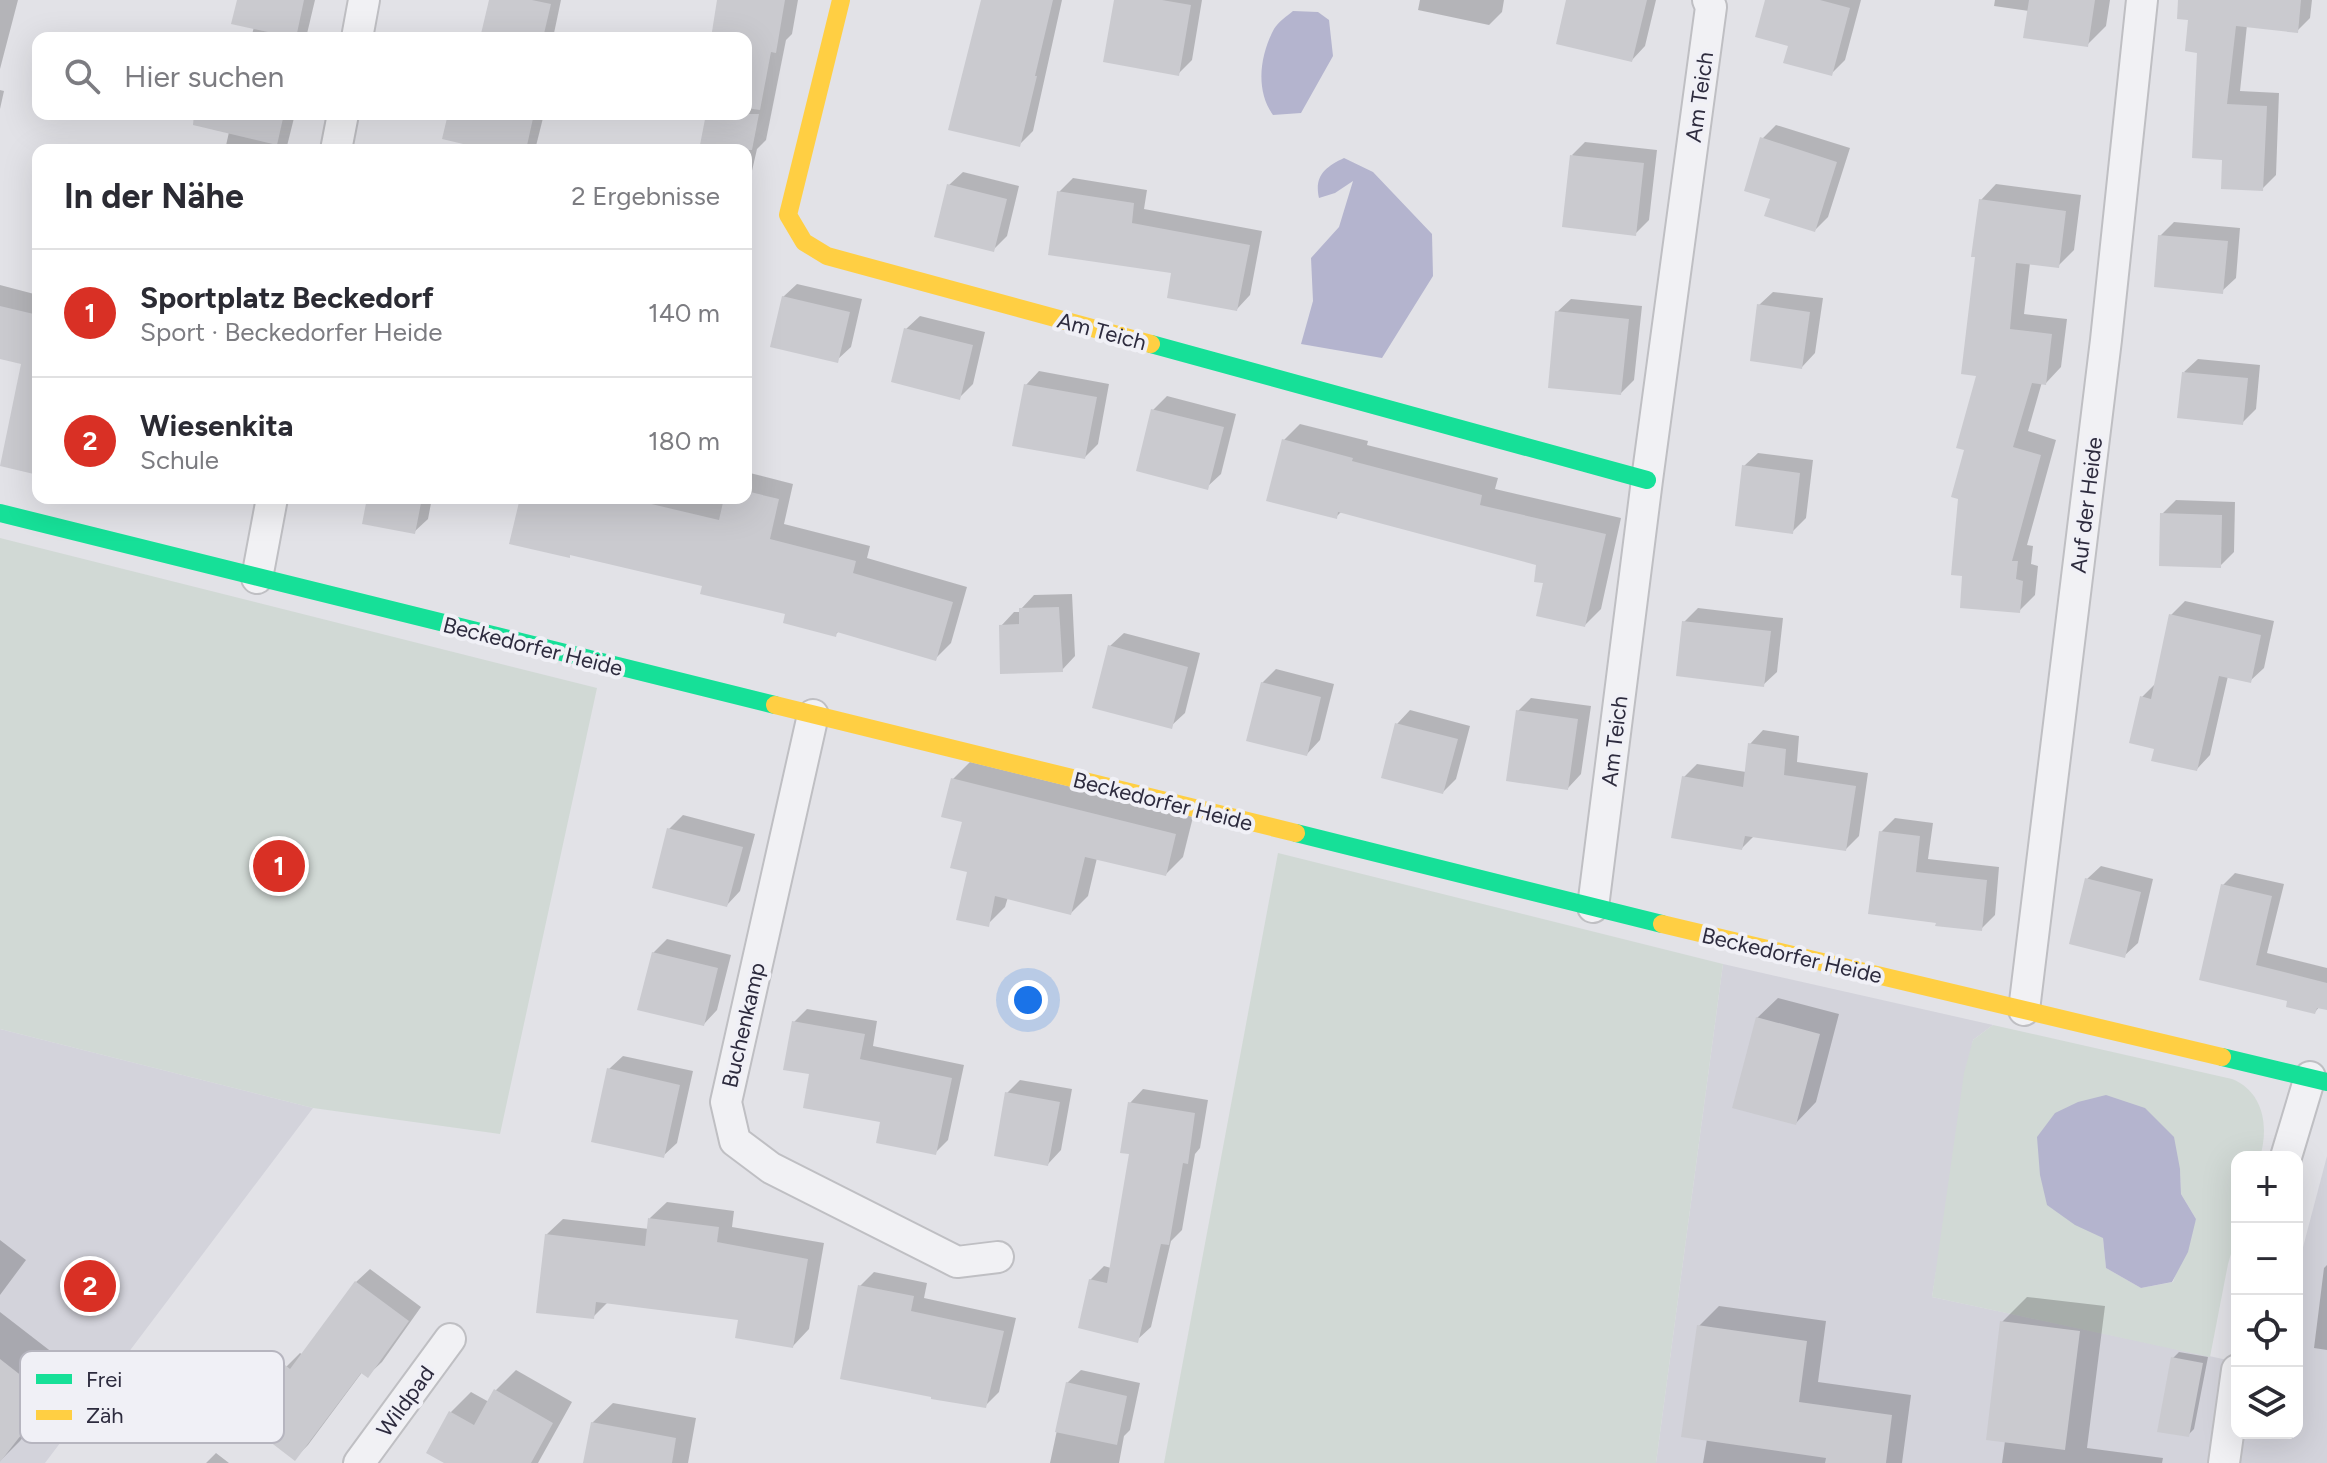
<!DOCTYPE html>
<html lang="de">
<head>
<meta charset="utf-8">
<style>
	body { margin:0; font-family:Figtree,sans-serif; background:#f2f2f3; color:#2b2b33 }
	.controls { position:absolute; right:24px; bottom:24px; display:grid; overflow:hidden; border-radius:16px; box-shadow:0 8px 32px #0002 }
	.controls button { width:72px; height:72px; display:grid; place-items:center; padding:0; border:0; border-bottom:2px solid #e1e1e2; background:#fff; color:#2b2b33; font:40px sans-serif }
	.you { position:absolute; left:1028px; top:1000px; width:28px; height:28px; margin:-20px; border:6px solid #fff; border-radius:50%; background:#1a73e8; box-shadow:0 0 0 12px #1a73e833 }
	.badge { display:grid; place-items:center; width:52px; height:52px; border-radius:50%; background:#d93025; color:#fff; font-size:26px; font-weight:700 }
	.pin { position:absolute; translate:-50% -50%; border:4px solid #fff; box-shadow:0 2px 8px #0006 }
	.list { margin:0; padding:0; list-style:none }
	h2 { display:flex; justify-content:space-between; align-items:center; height:104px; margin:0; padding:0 32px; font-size:34px }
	h2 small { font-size:26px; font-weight:400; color:#7c7c81 }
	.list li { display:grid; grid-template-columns:52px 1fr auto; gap:24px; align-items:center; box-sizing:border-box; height:128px; padding:0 32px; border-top:2px solid #e1e1e2 }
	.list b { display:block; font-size:30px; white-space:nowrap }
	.list p { margin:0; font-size:26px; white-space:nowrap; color:#7c7c81 }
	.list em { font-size:26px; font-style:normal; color:#7c7c81 }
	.icon { flex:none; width:44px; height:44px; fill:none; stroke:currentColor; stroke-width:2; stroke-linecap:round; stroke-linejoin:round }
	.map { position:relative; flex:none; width:2327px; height:1463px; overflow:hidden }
	.search { position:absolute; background:#fff; box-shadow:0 8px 32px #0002; left:32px; top:32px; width:720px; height:88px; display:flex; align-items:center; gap:20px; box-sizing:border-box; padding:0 28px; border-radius:16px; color:#7c7c81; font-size:30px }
	.panel { position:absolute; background:#fff; box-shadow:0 8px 32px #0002; left:32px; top:144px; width:720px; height:360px; border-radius:16px }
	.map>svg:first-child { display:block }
</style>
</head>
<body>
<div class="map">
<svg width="2327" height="1463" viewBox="0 0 2327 1463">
	<rect width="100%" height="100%" fill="#e2e2e7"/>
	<path fill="#d3d3db" d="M1723 964 1993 1025 1973 1040 1932 1297 2237 1362V1433H2297V1270L2327 1156V1463H1656Z
		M0 1029 313 1108 45 1463H0Z"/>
	<path fill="#d1d9d5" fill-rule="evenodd" d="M0 538 597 688 500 1134 313 1108 0 1029Z
		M1278 853 1723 964 1656 1463H1164Z
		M1993 1025 2232 1079C2264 1092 2269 1127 2260 1157H2237V1234L2228 1264 2210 1357 1932 1297 1964 1073 1973 1040ZM2180 1169 2181 1194 2196 1219 2173 1282 2141 1288 2106 1268 2103 1238Z"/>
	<path fill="#b4b4ce" d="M1293 11 1318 12 1329 20 1333 56 1301 113 1273 115C1255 90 1260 55 1274 29 1278 22 1287 16 1293 11Z
		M1344 158 1373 172 1432 234 1433 276 1382 358 1301 344 1313 301 1311 258 1339 227 1353 181 1335 193 1319 198C1314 176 1325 167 1344 158Z
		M2106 1095 2145 1108 2174 1137 2180 1169 2181 1194 2196 1219 2188 1252 2172 1282 2141 1288 2106 1268 2103 1238 2075 1225 2047 1205 2040 1175 2037 1137 2055 1113 2078 1102Z"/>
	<path fill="#0003" d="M0 0H18L0 69Z
		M239 0H315L306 38H251L254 27Z
		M491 0H561L553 38H483Z
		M719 0H798L792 34 786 40 766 140 757 149 746 197V150H701L708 114H746V38H713Z
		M982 0H1062L1033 131 1019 145Z
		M1116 0H1202L1192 60 1178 74Z
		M1420 0H1504L1502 12 1489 25 1418 10Z
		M1568 0H1656L1645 46 1632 60Z
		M1767 0H1861L1845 60 1831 74 1791 44Z
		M1995 0H2110L2106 26 2087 45 2029 11 1994 6Z
		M2201 0H2312L2310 18 2297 31 2247 25 2240 91 2279 93 2276 175 2262 189 2224 158Z
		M0 90 4 91 0 109Z
		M233 114H295L286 150H225Z
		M450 114H544L535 150H464L466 142Z
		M1776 125 1850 148 1828 217 1815 230 1772 198 1762 139Z
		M1585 142 1657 150 1649 220 1635 234 1572 155Z
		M963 172 1019 186 1007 236 993 250 949 185Z
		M1073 178 1147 190 1144 209 1262 231 1250 295 1237 309 1173 271 1059 192Z
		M1996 184 2081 195 2074 250 2058 266 2030 263 2024 314 2067 319 2061 367 2046 383 2042 382 2028 431 2056 440 2027 545 2033 546 2031 564 2038 566 2035 595 2019 611 1966 449 1979 374 1977 256 1981 200Z
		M2174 222 2240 228 2236 278 2222 291 2160 236Z
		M797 284 862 299 851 347 837 360 783 297Z
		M0 285 38 295V319L0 357Z
		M1773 292 1823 298 1815 353 1802 367 1759 305Z
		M1571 299 1642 306 1634 380 1621 393 1557 312Z
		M920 316 985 332 973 384 959 398 906 329Z
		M2198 359 2260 365 2256 409 2242 423 2184 372Z
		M1039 371 1109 384 1098 444 1085 457 1026 385Z
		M1167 396 1236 414 1221 474 1207 487 1153 410Z
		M1300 424 1368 441 1367 445 1498 478 1495 489 1621 518 1601 609 1585 625 1546 582 1538 564 1342 511 1336 517 1284 440Z
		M1758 453 1813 460 1806 518 1792 532 1744 466Z
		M746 472 793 484 784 524 870 546 867 558 967 587 951 643 935 659 839 631 836 634 788 613 705 585 572 553 569 556 522 498H701L725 503 726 498H746Z
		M369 498H432L428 519 414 532Z
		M2176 500 2235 502 2234 552 2220 566 2162 514Z
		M1072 594 1075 656 1062 670 1001 626 1014 612H1021V609L1034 595Z
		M2185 601 2274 621 2264 668 2250 681 2228 676 2210 755 2197 769 2157 747 2142 697 2156 683 2171 615Z
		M1698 608 1783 618 1777 672 1763 685 1684 622Z
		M1124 633 1200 653 1185 713 1171 726 1110 646Z
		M1276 669 1334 684 1320 740 1307 754 1262 683Z
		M1531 698 1591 706 1581 774 1568 788 1518 711Z
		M1410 710 1470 726 1456 779 1443 792 1397 724Z
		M1763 730 1799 736 1797 762 1868 773 1859 836 1846 849 1754 836 1742 848 1684 777 1697 764 1746 772 1750 744Z
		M970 762 1193 817 1183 857 1166 874 1097 858 1088 896 1071 913 1008 897 1005 907 988 924 969 871 964 821 953 779Z
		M683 815 755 834 740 891 727 905 669 829Z
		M1895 818 1933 823 1928 859 1999 867 1995 915 1981 929 1938 924 1881 832Z
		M2101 866 2153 879 2138 943 2124 956 2087 879Z
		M2235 873 2284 884 2267 953 2327 968V1008L2320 1006 2315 1012 2290 999 2201 979 2223 885Z
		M667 939 731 955 717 1010 704 1024 653 953Z
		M1778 998 1839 1014 1816 1102 1796 1123 1757 1018Z
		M807 1009 877 1021 873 1046 964 1065 948 1140 935 1153 811 1073 794 1022Z
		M623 1056 693 1071 677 1143 663 1156 609 1069Z
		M1020 1080 1072 1089 1061 1150 1048 1164 1007 1093Z
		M1143 1089 1208 1100 1200 1148 1195 1154 1182 1230 1171 1241 1151 1327 1137 1340 1090 1280 1104 1266 1111 1268 1131 1153 1130 1103Z
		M667 1202 734 1211 732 1227 824 1243 809 1329 793 1346 741 1318 609 1301 593 1317 546 1235 563 1219 649 1229 650 1218Z
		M0 1240 26 1260 0 1295Z
		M2327 1265V1350L2314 1348 2324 1268Z
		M370 1269 421 1307 382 1362 368 1375 363 1371 308 1445 295 1458 286 1367 300 1353 303 1355 356 1282Z
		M874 1272 927 1283 924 1298 1016 1318 999 1392 985 1406 860 1286Z
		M2027 1297 2105 1306 2087 1448 2163 1458 2162 1463H2002L2005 1441 2002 1322Z
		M1719 1306 1826 1321 1818 1382 1911 1395 1902 1463H1703L1707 1439 1699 1326Z
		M0 1312 75 1370 20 1441 0 1461Z
		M2179 1352 2208 1357 2194 1429 2188 1435 2173 1358Z
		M516 1370 572 1402 538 1463H448L451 1412 471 1392 489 1402 496 1390Z
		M1081 1370 1140 1383 1130 1430 1124 1436 1119 1463H1050L1067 1383Z
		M613 1403 696 1418 688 1463H585L592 1423Z
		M216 1453 229 1463H206Z"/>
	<path fill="#cacacf" d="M237 0H304L296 38 231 24Z
		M489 0H532L551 4 543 38H480Z
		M717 0H785L776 53 771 52 760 110 746 108V38H711Z
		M981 0H1053L1035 76H1037L1020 147 948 130Z
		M1114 0H1162L1191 5 1179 76 1103 62Z
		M1566 0H1647L1632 62 1556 44Z
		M1765 0H1820L1850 8 1832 76 1783 63 1788 46 1755 37Z
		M2029 0H2095L2088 47 2023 38Z
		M2178 0H2301L2298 33 2236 26 2227 104 2267 106 2263 191 2221 189 2222 160 2192 158 2197 53 2185 51 2188 20 2177 19Z
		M194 114H284L277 145 193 125Z
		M448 114H534L526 150H489L442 139Z
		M706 114H759L752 150H699Z
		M1760 137 1837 162 1815 232 1764 216 1770 199 1744 191Z
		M1570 155 1644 163 1636 236 1562 227Z
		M947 184 1007 199 994 252 934 237Z
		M1057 191 1134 203 1132 223 1250 245 1237 311 1167 298 1171 273 1048 255Z
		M1979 199 2066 211 2059 268 2016 263 2010 329 2052 334 2046 385 2032 383 2013 447 2041 455 2012 561H2018L2016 579 2023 581 2020 613 1960 608 1962 576 1951 575 1958 499 1951 497 1964 450 1956 448 1976 376 1961 374 1975 257H1971Z
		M2158 235 2228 241 2223 294 2154 287Z
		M782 296 850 312 838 363 770 347Z
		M1757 304 1810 312 1802 369 1750 361Z
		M0 306 38 315V475L0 466 21 364 0 359Z
		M1555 311 1629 319 1621 395 1548 388Z
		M904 328 973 345 960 400 891 382Z
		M2182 372 2248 378 2243 425 2177 418Z
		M1024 384 1097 397 1085 459 1012 446Z
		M1151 409 1224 427 1208 490 1136 471Z
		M1282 439 1353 458 1352 461 1482 495 1480 505 1606 534 1585 627 1536 616 1543 583 1534 582 1536 565 1338 512 1337 519 1266 501Z
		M1742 465 1800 473 1793 534 1735 526Z
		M746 491 779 499 770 539 856 561 853 573 953 602 936 661 837 632 836 637 783 623 785 614 700 594 702 586 570 555V558L509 544 520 498H626L719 520 724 498H746Z
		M367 498H422L415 534 362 524Z
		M2160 513 2222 515 2221 568 2159 566Z
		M1059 607 1063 672 1000 674 999 625 1019 624V608Z
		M2169 614 2261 635 2251 683 2219 676 2197 771 2151 761 2154 749 2129 743 2140 696 2151 699Z
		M1682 621 1771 631 1764 687 1676 676Z
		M1108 645 1188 667 1172 729 1092 708Z
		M1261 682 1321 697 1307 756 1246 741Z
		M1516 710 1578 719 1568 790 1506 781Z
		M1395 723 1458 739 1443 794 1381 778Z
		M1748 743 1786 749 1784 775 1856 786 1846 851 1745 836 1742 850 1671 838 1682 776 1743 787Z
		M951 778 1176 834 1166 876 1085 857 1071 915 995 896 989 927 956 920 967 872 950 868 962 822 941 817Z
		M667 828 743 847 727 907 652 888Z
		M1879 831 1920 836 1916 872 1987 880 1982 931 1935 926 1936 923 1868 914Z
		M2085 878 2141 892 2125 958 2069 944Z
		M2221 884 2272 896 2256 965 2327 983V1010L2317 1008 2315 1014 2286 1007 2287 1001 2199 980Z
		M652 952 718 968 704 1026 637 1010Z
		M1756 1017 1820 1034 1796 1125 1732 1108Z
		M792 1021 865 1034 860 1059 952 1078 936 1155 876 1143 880 1122 803 1108 809 1074 783 1070Z
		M607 1068 680 1085 664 1158 591 1142Z
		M1005 1092 1060 1102 1048 1166 994 1156Z
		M1128 1102 1195 1113 1188 1164 1183 1163 1169 1245 1161 1244 1138 1343 1078 1328 1089 1279 1107 1283 1129 1154 1120 1153Z
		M648 1218 719 1227 717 1242 808 1259 793 1348 735 1338 738 1320 596 1302 594 1319 536 1313 545 1234 645 1246Z
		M355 1281 409 1321 368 1378 361 1373 295 1461 243 1421 285 1365 290 1369Z
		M858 1285 914 1296 911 1311 1004 1331 986 1408 931 1399V1397L840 1379Z
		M2000 1321 2080 1331 2065 1450 1986 1440Z
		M1697 1325 1807 1341 1799 1402 1892 1415 1886 1463H1825L1826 1458 1681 1437Z
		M2171 1357 2203 1363 2189 1437 2157 1432Z
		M0 1359 50 1398 0 1462Z
		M1066 1382 1127 1396 1117 1445 1055 1432Z
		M494 1389 553 1423 531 1463H444L426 1453 449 1411 474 1425Z
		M591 1422 676 1438 672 1463H583Z"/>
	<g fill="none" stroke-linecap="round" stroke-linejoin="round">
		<defs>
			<path id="street" d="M357 38 364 0
				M336 150 343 114
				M257 578 272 498
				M813 715 726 1102 735 1141 771 1168 957 1262 998 1257
				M1593 907 1647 480 1711 7 1708 0
				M2024 1010 2106 340 2142 0
				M2286 1157 2310 1077
				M359 1463 450 1339
				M2224 1463 2237 1370"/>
		</defs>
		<use href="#street" stroke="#bfbfc3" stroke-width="34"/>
		<use href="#street" stroke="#f1f1f4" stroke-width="30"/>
		<path stroke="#16e098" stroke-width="18" d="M1151 344 1647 480
			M0 513 775 705
			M1296 833 1662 924
			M2222 1057 2327 1082"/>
		<path stroke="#ffcf43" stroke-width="18" d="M841 0 788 215 804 242 827 256 1151 344
			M775 705 1296 833
			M1662 924 2222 1057"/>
	</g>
	<g text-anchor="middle" stroke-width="8" stroke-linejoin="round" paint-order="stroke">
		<g font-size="22" fill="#2d2b3e" stroke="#f0f0f6">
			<text transform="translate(1699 97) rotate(-82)" y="8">Am Teich</text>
			<text transform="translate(1102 331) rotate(15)" y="8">Am Teich</text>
			<text transform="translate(2086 505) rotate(-83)" y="8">Auf der Heide</text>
			<text transform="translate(533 646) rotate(14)" y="8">Beckedorfer Heide</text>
			<text transform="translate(1614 741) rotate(-83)" y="8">Am Teich</text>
			<text transform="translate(1163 801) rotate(14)" y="8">Beckedorfer Heide</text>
			<text transform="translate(1792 955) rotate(13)" y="8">Beckedorfer Heide</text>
			<text transform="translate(743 1025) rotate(-77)" y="8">Buchenkamp</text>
			<text transform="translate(405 1401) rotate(-54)" y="8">Wildpad</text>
		</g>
	</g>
	<rect x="20" y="1351" width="264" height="92" rx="12" fill="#f0f0f6" stroke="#b6b5bf" stroke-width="2"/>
	<rect x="36" y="1374" width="36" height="10" fill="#16e098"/>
	<rect x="36" y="1410" width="36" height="10" fill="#ffcf43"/>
	<g font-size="22" fill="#2d2b3e">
		<text x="86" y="1387">Frei</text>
		<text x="86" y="1423">Zäh</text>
	</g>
</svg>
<div class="controls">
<button>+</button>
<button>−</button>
<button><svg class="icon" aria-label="locate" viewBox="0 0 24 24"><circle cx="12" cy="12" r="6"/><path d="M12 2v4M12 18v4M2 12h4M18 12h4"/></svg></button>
<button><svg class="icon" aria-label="layers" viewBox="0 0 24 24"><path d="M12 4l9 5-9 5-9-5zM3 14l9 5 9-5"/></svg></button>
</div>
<div class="you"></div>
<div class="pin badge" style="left:279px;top:866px">1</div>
<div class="pin badge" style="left:90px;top:1286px">2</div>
<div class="search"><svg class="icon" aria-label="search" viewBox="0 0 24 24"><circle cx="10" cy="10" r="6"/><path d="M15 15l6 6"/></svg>Hier suchen</div>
<section class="panel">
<h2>In der Nähe<small>2 Ergebnisse</small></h2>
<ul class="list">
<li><span class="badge">1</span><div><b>Sportplatz Beckedorf</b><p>Sport · Beckedorfer Heide</p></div><em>140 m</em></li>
<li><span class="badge">2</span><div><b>Wiesenkita</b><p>Schule</p></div><em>180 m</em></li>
</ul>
</section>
</div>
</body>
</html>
